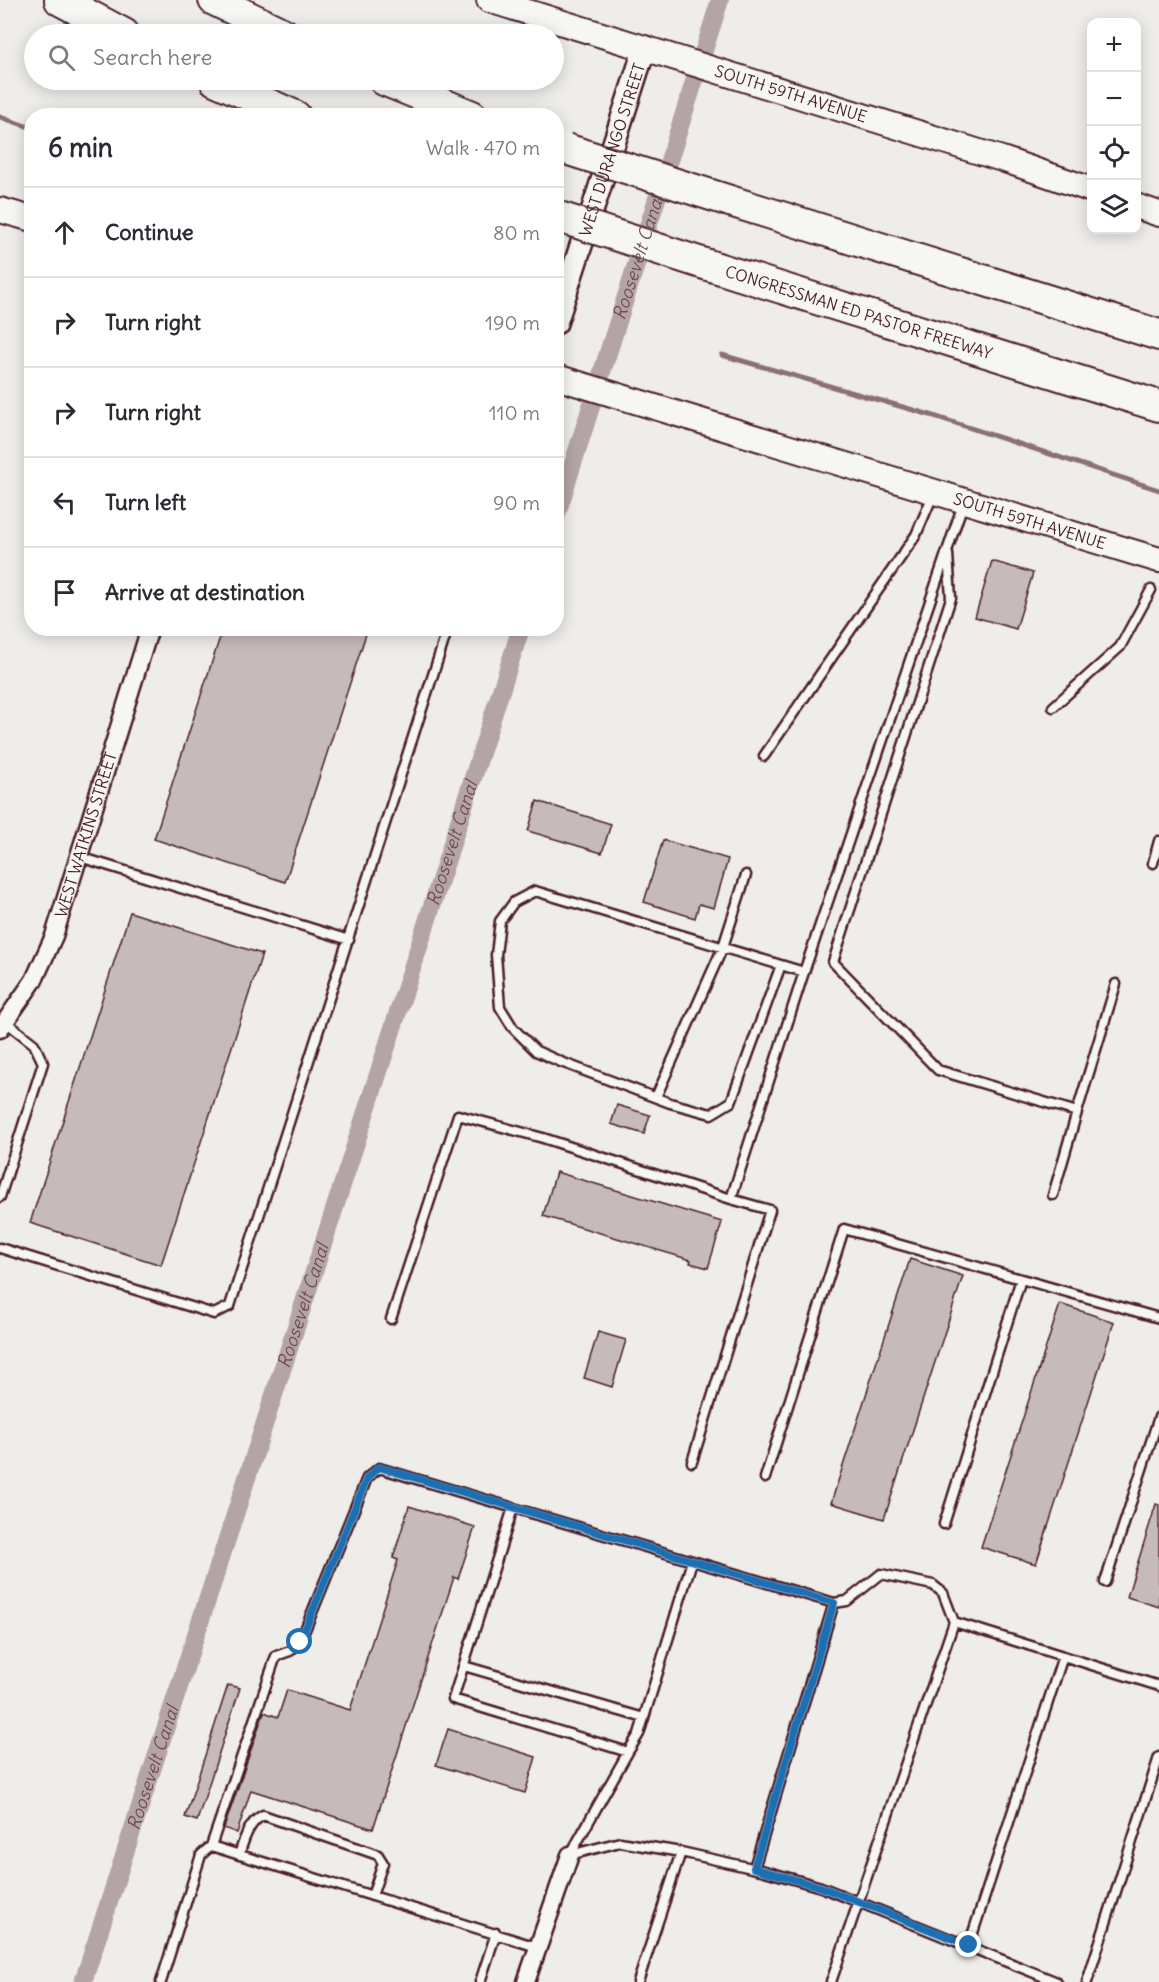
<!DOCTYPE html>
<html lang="en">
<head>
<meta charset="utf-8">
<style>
	body { margin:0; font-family:Delius,sans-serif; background:#f2f2f3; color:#2b2b33 }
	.controls { position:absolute; right:18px; top:18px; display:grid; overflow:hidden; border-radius:12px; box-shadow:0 3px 15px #0003 }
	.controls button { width:54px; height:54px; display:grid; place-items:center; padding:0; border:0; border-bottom:2px solid #e1e1e2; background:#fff; color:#2b2b33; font:30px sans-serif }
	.stop { position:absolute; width:18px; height:18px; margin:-14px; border:4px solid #1f6fb2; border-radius:50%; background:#fff }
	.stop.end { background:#1f6fb2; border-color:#fff; box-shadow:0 2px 6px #0008 }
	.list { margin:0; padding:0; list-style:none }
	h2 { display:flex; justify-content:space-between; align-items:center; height:78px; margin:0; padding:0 24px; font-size:26px }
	h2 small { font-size:20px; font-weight:400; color:#7c7c81 }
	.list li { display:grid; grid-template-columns:39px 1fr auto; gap:18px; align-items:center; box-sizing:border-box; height:90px; padding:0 24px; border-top:2px solid #e1e1e2 }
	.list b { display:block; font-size:22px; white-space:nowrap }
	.list em { font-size:20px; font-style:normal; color:#7c7c81 }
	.icon { flex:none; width:33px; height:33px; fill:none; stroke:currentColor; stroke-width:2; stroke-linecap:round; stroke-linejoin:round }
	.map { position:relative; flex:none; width:1159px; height:1982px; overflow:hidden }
	.search { position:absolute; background:#fff; box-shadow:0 3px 15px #0003; left:24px; top:24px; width:540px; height:66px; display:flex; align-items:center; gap:15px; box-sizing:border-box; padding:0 21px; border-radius:33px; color:#7c7c81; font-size:22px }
	.panel { position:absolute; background:#fff; box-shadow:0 3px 15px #0003; left:24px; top:108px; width:540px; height:528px; border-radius:24px }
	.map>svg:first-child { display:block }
</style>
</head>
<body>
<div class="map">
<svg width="1159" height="1982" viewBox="0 0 1159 1982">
	<rect width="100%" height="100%" fill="#efedea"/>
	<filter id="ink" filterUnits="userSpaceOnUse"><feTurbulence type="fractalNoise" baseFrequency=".0167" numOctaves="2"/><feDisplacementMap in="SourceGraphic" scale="12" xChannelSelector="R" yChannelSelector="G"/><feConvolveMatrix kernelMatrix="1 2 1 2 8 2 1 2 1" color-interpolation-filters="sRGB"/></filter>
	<g filter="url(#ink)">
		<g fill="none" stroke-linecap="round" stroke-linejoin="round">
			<path stroke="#8a6f74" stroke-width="5" d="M0 117 32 128
				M722 355 934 416 1159 490"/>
			<g stroke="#b4a4a5" stroke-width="18">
				<path id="s1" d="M556 517 720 0"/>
				<path id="s2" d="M83 1982C231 1531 377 1080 521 628"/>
			</g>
		</g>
		<path fill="#c6babb" stroke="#4a1f2b" stroke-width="1.5" d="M992 561 1033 573 1016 629 975 617Z
			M223 628H368L285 882 154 839Z
			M537 801 611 824 602 853 528 831Z
			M663 840 728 859 714 908 699 904 695 918 644 902Z
			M130 912 262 954 161 1265 30 1223Z
			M617 1105 650 1115 644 1134 611 1124Z
			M556 1172 722 1222 708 1268 690 1263 691 1260 543 1216Z
			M910 1259 963 1276 884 1519 831 1503Z
			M1060 1304 1114 1322 1036 1564 981 1547Z
			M598 1332 626 1340 612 1387 584 1378Z
			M1156 1504 1159 1505V1607L1127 1597Z
			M409 1506 475 1527 458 1579 454 1577 373 1829 251 1790 237 1833 224 1828 264 1712 278 1717 287 1690 350 1710 398 1560 393 1558Z
			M228 1685 240 1688 197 1821 185 1817Z
			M448 1729 536 1757 525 1793 436 1765Z"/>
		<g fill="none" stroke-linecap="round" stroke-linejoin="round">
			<defs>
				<path id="service" d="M948 554 951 598 833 962 938 1070 1077 1112 1116 984
					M1053 707 1120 647 1151 590
					M764 756 916 535 933 495
					M80 857 349 940
					M1153 863 1159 841
					M781 965 731 1102 711 1114 670 1103 561 1062 536 1051 513 1028 500 1007 496 955 500 921 514 902 535 891 804 972
					M656 1097 723 947 746 875
					M1053 1195 1077 1112
					M0 1197 43 1063 34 1044 6 1022
					M0 1248 214 1314 230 1306 448 628
					M391 1319 458 1115 543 1138 731 1199 804 972 963 504
					M692 1462 770 1210 731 1199
					M765 1478 844 1229 1159 1318
					M513 1508 453 1699 628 1752 639 1734 692 1561
					M944 1524 1021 1279
					M1105 1582 1159 1417
					M464 1666 644 1718
					M211 1846 537 1947
					M239 1855C244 1840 248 1823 263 1815L378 1855 383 1863 372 1896
					M570 1855 620 1842 681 1852 765 1871 821 1887 1057 1982
					M570 1855 628 1752
					M754 1868 834 1603
					M969 1945 1063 1656
					M161 1982 201 1855 211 1846 276 1656 290 1651 300 1642 367 1478 379 1468 834 1603 847 1601 881 1574 933 1585 943 1593 954 1622
					M480 1982 496 1933
					M638 1982 681 1852
					M831 1982 954 1622 1159 1686
					M1087 1982 1159 1757"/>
				<g id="minor">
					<path id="s3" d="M0 1029 34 980 54 936 150 628"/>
					<path d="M526 1982 570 1855"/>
				</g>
				<g id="tertiary">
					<path id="s4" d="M556 323 645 47"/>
				</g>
				<g id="secondary">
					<path id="s5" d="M489 0 1002 159 1092 190"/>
					<path d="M1136 206 1159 214"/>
					<path d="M0 210 32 219"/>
					<path id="s6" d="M556 377 1159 560"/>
				</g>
				<g id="motorway">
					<path d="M60 0 124 34"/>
					<path d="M214 0 284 34"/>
					<path d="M215 80 295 116"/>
					<path d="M384 80 472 116"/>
					<path d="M730 201 1159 335"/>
					<path id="s7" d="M708 265 1159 406"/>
				</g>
			</defs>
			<use href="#service" stroke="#4a1f2b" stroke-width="13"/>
			<use href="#minor" stroke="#4a1f2b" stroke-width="21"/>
			<use href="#tertiary" stroke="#4a1f2b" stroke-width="26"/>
			<use href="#secondary" stroke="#4a1f2b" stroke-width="28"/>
			<use href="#motorway" stroke="#4a1f2b" stroke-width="34"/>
			<use href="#service" stroke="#f6f6f2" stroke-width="8"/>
			<use href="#minor" stroke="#f6f6f2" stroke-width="16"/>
			<use href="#tertiary" stroke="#f6f6f2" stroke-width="21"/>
			<use href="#secondary" stroke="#f6f6f2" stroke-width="24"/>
			<use href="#motorway" stroke="#f6f6f2" stroke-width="30"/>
			<defs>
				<path id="motorway-bridge" d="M566 149 730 201
					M556 216 708 265"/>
			</defs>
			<use href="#motorway-bridge" stroke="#4a1f2b" stroke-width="34" stroke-linecap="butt"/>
			<use href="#motorway-bridge" stroke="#f6f6f2" stroke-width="30"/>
		</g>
	</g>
	<g fill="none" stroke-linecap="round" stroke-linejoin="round" filter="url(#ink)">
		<path stroke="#1f6fb2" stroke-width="8" d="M300 1642 367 1478 379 1467 834 1603 754 1868 821 1887 969 1945"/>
	</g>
	<g text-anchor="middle" stroke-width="4.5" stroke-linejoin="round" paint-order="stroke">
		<g font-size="16" fill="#4a1f2b" stroke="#f6f6f2">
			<text dy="6" stroke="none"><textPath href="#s5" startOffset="316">SOUTH 59TH AVENUE</textPath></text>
			<text dy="6" stroke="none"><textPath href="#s4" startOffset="182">WEST DURANGO STREET</textPath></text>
			<text dy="6" stroke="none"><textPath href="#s7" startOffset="158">CONGRESSMAN ED PASTOR FREEWAY</textPath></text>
			<text dy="6" stroke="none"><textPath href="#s6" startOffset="495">SOUTH 59TH AVENUE</textPath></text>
			<text dy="6" stroke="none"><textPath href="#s3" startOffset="214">WEST WATKINS STREET</textPath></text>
		</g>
		<g font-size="18" font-style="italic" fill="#6f4e56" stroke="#f6f6f2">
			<text dy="6" stroke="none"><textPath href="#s1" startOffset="272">Roosevelt Canal</textPath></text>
			<text dy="6" stroke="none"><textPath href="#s2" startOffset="1197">Roosevelt Canal</textPath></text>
			<text dy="6" stroke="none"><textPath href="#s2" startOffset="711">Roosevelt Canal</textPath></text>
			<text dy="6" stroke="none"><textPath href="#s2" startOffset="225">Roosevelt Canal</textPath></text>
		</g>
	</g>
</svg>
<div class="controls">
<button>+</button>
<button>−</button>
<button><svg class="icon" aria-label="locate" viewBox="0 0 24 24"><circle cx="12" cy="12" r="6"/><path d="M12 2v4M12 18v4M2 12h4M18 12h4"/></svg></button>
<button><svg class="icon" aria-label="layers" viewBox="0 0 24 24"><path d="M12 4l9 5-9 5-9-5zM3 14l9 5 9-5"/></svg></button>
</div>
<div class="stop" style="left:300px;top:1642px"></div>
<div class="stop end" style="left:969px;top:1945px"></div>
<div class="search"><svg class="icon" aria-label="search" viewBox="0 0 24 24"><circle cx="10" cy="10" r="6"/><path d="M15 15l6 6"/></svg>Search here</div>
<section class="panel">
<h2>6 min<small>Walk · 470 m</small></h2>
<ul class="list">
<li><svg class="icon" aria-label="ahead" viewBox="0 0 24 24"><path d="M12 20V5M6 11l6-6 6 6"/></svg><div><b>Continue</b></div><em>80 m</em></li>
<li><svg class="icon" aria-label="right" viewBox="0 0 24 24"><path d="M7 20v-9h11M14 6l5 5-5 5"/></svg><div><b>Turn right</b></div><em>190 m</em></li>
<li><svg class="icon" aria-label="right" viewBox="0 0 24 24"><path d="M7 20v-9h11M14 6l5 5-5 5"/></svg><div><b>Turn right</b></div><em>110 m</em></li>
<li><svg class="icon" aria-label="left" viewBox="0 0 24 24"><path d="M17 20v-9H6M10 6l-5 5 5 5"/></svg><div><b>Turn left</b></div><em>90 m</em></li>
<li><svg class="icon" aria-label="arrive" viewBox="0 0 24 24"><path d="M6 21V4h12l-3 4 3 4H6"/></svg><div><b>Arrive at destination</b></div></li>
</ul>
</section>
</div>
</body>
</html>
